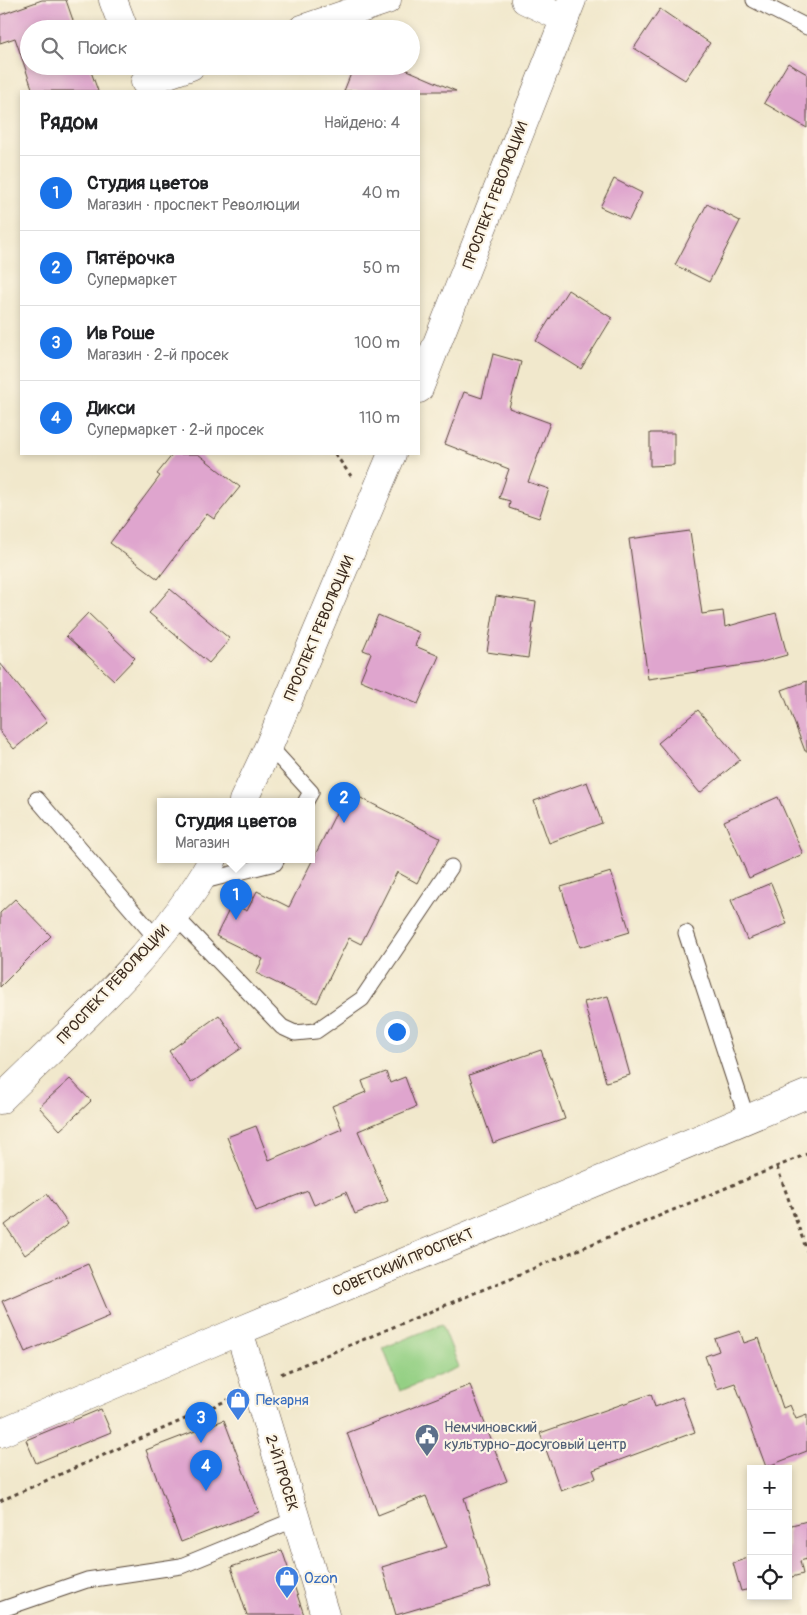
<!DOCTYPE html>
<html lang="ru">
<head>
<meta charset="utf-8">
<style>
	body { margin:0; font-family:Pangolin,sans-serif; background:#f2f2f2; color:#202124 }
	.controls { position:absolute; right:15px; bottom:15px; display:grid; overflow:hidden; border-radius:0px; box-shadow:0 2px 8px #0003 }
	.controls button { width:45px; height:45px; display:grid; place-items:center; padding:0; border:0; border-bottom:1px solid #e0e0e0; background:#fff; color:#202124; font:25px sans-serif }
	.you { position:absolute; left:396px; top:1031px; width:18px; height:18px; margin:-12px; border:4px solid #fff; border-radius:50%; background:#1a73e8; box-shadow:0 0 0 8px #1a73e833 }
	.badge { display:grid; place-items:center; width:32px; height:32px; border-radius:50%; background:#1a73e8; color:#fff; font-size:16px; font-weight:700 }
	.pin { position:absolute; translate:-50% -41px; filter:drop-shadow(0 1px 2px #0008) }
	.pin::after { content:''; position:absolute; top:26px; width:18px; height:15px; background:inherit; clip-path:polygon(0 0,100% 0,50% 100%) }
	.popup { position:absolute; left:157px; top:798px; width:158px; height:65px; box-sizing:border-box; display:grid; place-content:center; border-radius:0px; background:#fff; filter:drop-shadow(0 1px 4px #0005); font-size:16px; white-space:nowrap; color:#757577 }
	.popup b { font-size:19px; color:#202124 }
	.popup::after { content:''; position:absolute; left:50%; top:100%; margin-left:-10px; border:10px solid transparent; border-top-color:#fff }
	.list { margin:0; padding:0; list-style:none }
	h2 { display:flex; justify-content:space-between; align-items:center; height:65px; margin:0; padding:0 20px; font-size:21px }
	h2 small { font-size:16px; font-weight:400; color:#757577 }
	.list li { display:grid; grid-template-columns:32px 1fr auto; gap:15px; align-items:center; box-sizing:border-box; height:75px; padding:0 20px; border-top:1px solid #e0e0e0 }
	.list b { display:block; font-size:19px; white-space:nowrap }
	.list p { margin:0; font-size:16px; white-space:nowrap; color:#757577 }
	.list em { font-size:16px; font-style:normal; color:#757577 }
	.icon { flex:none; width:28px; height:28px; fill:none; stroke:currentColor; stroke-width:2; stroke-linecap:round; stroke-linejoin:round }
	.map { position:relative; flex:none; width:807px; height:1615px; overflow:hidden }
	.search { position:absolute; background:#fff; box-shadow:0 2px 8px #0003; left:20px; top:20px; width:400px; height:55px; display:flex; align-items:center; gap:12px; box-sizing:border-box; padding:0 18px; border-radius:28px; color:#757577; font-size:19px }
	.panel { position:absolute; background:#fff; box-shadow:0 2px 8px #0003; left:20px; top:90px; width:400px; height:365px; border-radius:0px }
	.map>svg:first-child { display:block }
</style>
</head>
<body>
<div class="map">
<svg width="807" height="1615" viewBox="0 0 807 1615">
	<rect width="100%" height="100%" fill="#fcf5e5"/>
	<filter id="ink" filterUnits="userSpaceOnUse"><feTurbulence type="fractalNoise" baseFrequency=".02" numOctaves="2"/><feDisplacementMap in="SourceGraphic" scale="10" xChannelSelector="R" yChannelSelector="G"/><feConvolveMatrix kernelMatrix="1 2 1 2 8 2 1 2 1" color-interpolation-filters="sRGB"/></filter>
	<filter id="wash" filterUnits="userSpaceOnUse"><feTurbulence type="fractalNoise" baseFrequency=".0096" numOctaves="4" result="noise"/><feDisplacementMap in="SourceGraphic" scale="20" xChannelSelector="R" yChannelSelector="G"/><feGaussianBlur stdDeviation="1.12" result="paint"/><feColorMatrix in="noise" values="0 0 0 0 0 0 0 0 0 0 0 0 0 0 0 0 0 1.4 0 .05"/><feComposite in="paint" operator="in"/></filter>
	<g filter="url(#wash)">
		<rect width="100%" height="100%" fill="#f1e8cc"/>
		<path fill="#94d084" stroke="#687d51" d="M442 1324 459 1367 400 1391 383 1348Z"/>
		<g id="blocks">
			<path fill="#dfa5ce" d="M42 0H66L76 29H29V66H89L98 91H33L15 38 0 43V15Z
				M660 9 710 43 685 80 634 48Z
				M788 63 807 74V128L764 103Z
				M354 66H398L456 91H344Z
				M614 179 642 193 629 220 600 207Z
				M707 204 740 221 709 282 675 265Z
				M568 290 612 318 581 369 536 341Z
				M493 354 521 362 509 408 550 423 528 482 549 489 539 518 509 508 510 501 499 498 509 469 445 444 464 392 482 398Z
				M650 433H674V465L650 466Z
				M173 454H198L240 487 214 519 207 514 158 579 110 543 160 476 157 474Z
				M690 531 702 614 723 611 725 627 776 613 787 655 758 663 648 679 629 539Z
				M170 589 230 639 209 663 149 613Z
				M496 596 536 602 528 658 487 652Z
				M88 613 135 658 114 680 66 636Z
				M378 615 420 633 415 646 439 656 418 704 360 680 371 653 363 650Z
				M0 663 47 722 14 749 0 732Z
				M807 681V751H805L782 690Z
				M698 710 740 760 700 793 658 743Z
				M587 782 602 823 549 843 534 801Z
				M347 791 440 838 417 883 397 872 361 944 349 938 317 1003 256 973 263 959 216 936 232 904 247 911 257 891 289 907Z
				M778 797 803 854 749 878 724 821Z
				M611 872 630 932 580 947 561 887Z
				M771 883 787 924 747 940 731 900Z
				M15 899 51 936 0 987V913Z
				M608 996 630 1075 606 1082 584 1002Z
				M219 1015 242 1048 191 1083 169 1051Z
				M541 1050 565 1119 493 1143 469 1075Z
				M386 1072 390 1083 405 1077 416 1107 358 1131 388 1201 355 1214 346 1192 314 1205 308 1191 256 1211 227 1137 256 1126 269 1160 342 1129 332 1106 366 1092 362 1081Z
				M70 1079 91 1101 60 1130 39 1107Z
				M47 1194 68 1224 25 1255 5 1225Z
				M88 1264 110 1316 25 1352 2 1301Z
				M740 1331 744 1343 759 1338 783 1408 790 1405 796 1419 807 1415V1451L766 1467 735 1383 717 1389 705 1356 719 1351 715 1339Z
				M470 1385 507 1481 464 1498 491 1587 396 1615 382 1567 447 1547 426 1496 378 1515 347 1433Z
				M651 1394 655 1407 682 1397 695 1432 593 1470 596 1478 561 1491 540 1433Z
				M101 1409 111 1432 36 1463 26 1440Z
				M224 1420 259 1512 181 1542 146 1450Z
				M807 1521V1559L800 1561 803 1574 788 1578V1526Z
				M282 1550 304 1615H247L231 1567Z
				M751 1557V1589L741 1591 733 1563Z"/>
		</g>
	</g>
	<g filter="url(#ink)">
		<use href="#blocks" fill-opacity="0" stroke="#564638" stroke-width="1"/>
		<g fill="none" stroke-linecap="round" stroke-linejoin="round">
			<defs>
				<path id="service" d="M754 0 807 27
					M269 746 311 792 306 801
					M37 799 157 939
					M200 882 275 863 277 859
					M175 916 282 1027 295 1033 316 1031 362 999 451 867
					M686 933 747 1119
					M0 1610 87 1580 181 1566 296 1519"/>
				<path id="minor" d="M113 0 124 29
					M525 0 565 19
					M302 29 387 0
					M145 82 191 66
					M239 1331 325 1615"/>
				<path id="tertiary" d="M419 389 572 0
					M243 801 269 746 392 454
					M0 1100C76 1025 160 953 213 859
					M0 1433 239 1331 807 1094"/>
			</defs>
			<use href="#service" stroke="#564638" stroke-width="17"/>
			<use href="#minor" stroke="#564638" stroke-width="29"/>
			<use href="#tertiary" stroke="#564638" stroke-width="29"/>
			<path stroke="#564638" stroke-width="3" stroke-dasharray="4 4" stroke-linecap="butt" d="M335 454 351 476
				M777 1167 807 1251
				M281 1374 807 1154
				M0 1501 230 1399"/>
			<use href="#service" stroke="#fff" stroke-width="15"/>
			<use href="#minor" stroke="#fff" stroke-width="28"/>
			<use href="#tertiary" stroke="#fff" stroke-width="28"/>
		</g>
	</g>
	<defs>
		<symbol id="shop-pin" viewBox="-11 -11 22 30"><path d="M0 17L-7.5 6A9.5 9.5 0 1 1 7.5 6Z" fill="#3f7fe0" stroke="#fcf5e5"/><path d="M-5-2.5h2.3a2.7 3.5 0 0 1 5.4 0H5L5.5 6h-11ZM-1.5-2.5h3a1.5 2.3 0 0 0-3 0Z" fill="#fff"/></symbol>
		<symbol id="civic-pin" viewBox="-11 -11 22 30"><path d="M0 17L-7.5 6A9.5 9.5 0 1 1 7.5 6Z" fill="#5c6f8a" stroke="#fcf5e5"/><path d="M-.6-6.5H3V-4.5H.6V-3L4-1V1h2V6H-6V1h2V-1L-.6-3ZM-1.2 2.5V6h2.4V2.5Z" fill="#fff"/></symbol>
	</defs>
	<g fill-rule="evenodd">
		<use href="#shop-pin" x="224" y="1386" width="28" height="38"/>
		<use href="#civic-pin" x="413" y="1422" width="28" height="38"/>
		<use href="#shop-pin" x="273" y="1564" width="28" height="38"/>
	</g>
	<g text-anchor="middle" stroke-width="4.5" stroke-linejoin="round" paint-order="stroke">
		<g font-size="15" fill="#3b2a1e" stroke="#fcf5e5">
			<text transform="translate(495 195) rotate(-69)" y="5">ПРОСПЕКТ РЕВОЛЮЦИИ</text>
			<text transform="translate(319 628) rotate(-67)" y="5">ПРОСПЕКТ РЕВОЛЮЦИИ</text>
			<text transform="translate(113 984) rotate(-47)" y="5">ПРОСПЕКТ РЕВОЛЮЦИИ</text>
			<text transform="translate(403 1262) rotate(-23)" y="5">СОВЕТСКИЙ ПРОСПЕКТ</text>
			<text transform="translate(282 1473) rotate(73)" y="5">2-Й ПРОСЕК</text>
		</g>
		<g font-size="15" fill="#366cbe" stroke="#fcf5e5" text-anchor="start">
			<text x="256" y="1405">Пекарня</text>
			<text x="304" y="1583">Ozon</text>
		</g>
		<g font-size="15" fill="#4e5e75" stroke="#fcf5e5" text-anchor="start">
			<text x="444" y="1432">Немчиновский<tspan x="444" dy="17">культурно-досуговый центр</tspan></text>
		</g>
	</g>
</svg>
<div class="controls">
<button>+</button>
<button>−</button>
<button><svg class="icon" aria-label="locate" viewBox="0 0 24 24"><circle cx="12" cy="12" r="6"/><path d="M12 2v4M12 18v4M2 12h4M18 12h4"/></svg></button>
</div>
<div class="you"></div>
<div class="pin badge" style="left:236px;top:920px">1</div>
<div class="popup"><b>Студия цветов</b>Магазин</div>
<div class="pin badge" style="left:344px;top:823px">2</div>
<div class="pin badge" style="left:201px;top:1443px">3</div>
<div class="pin badge" style="left:206px;top:1491px">4</div>
<div class="search"><svg class="icon" aria-label="search" viewBox="0 0 24 24"><circle cx="10" cy="10" r="6"/><path d="M15 15l6 6"/></svg>Поиск</div>
<section class="panel">
<h2>Рядом<small>Найдено: 4</small></h2>
<ul class="list">
<li><span class="badge">1</span><div><b>Студия цветов</b><p>Магазин · проспект Революции</p></div><em>40 m</em></li>
<li><span class="badge">2</span><div><b>Пятёрочка</b><p>Супермаркет</p></div><em>50 m</em></li>
<li><span class="badge">3</span><div><b>Ив Роше</b><p>Магазин · 2-й просек</p></div><em>100 m</em></li>
<li><span class="badge">4</span><div><b>Дикси</b><p>Супермаркет · 2-й просек</p></div><em>110 m</em></li>
</ul>
</section>
</div>
</body>
</html>
